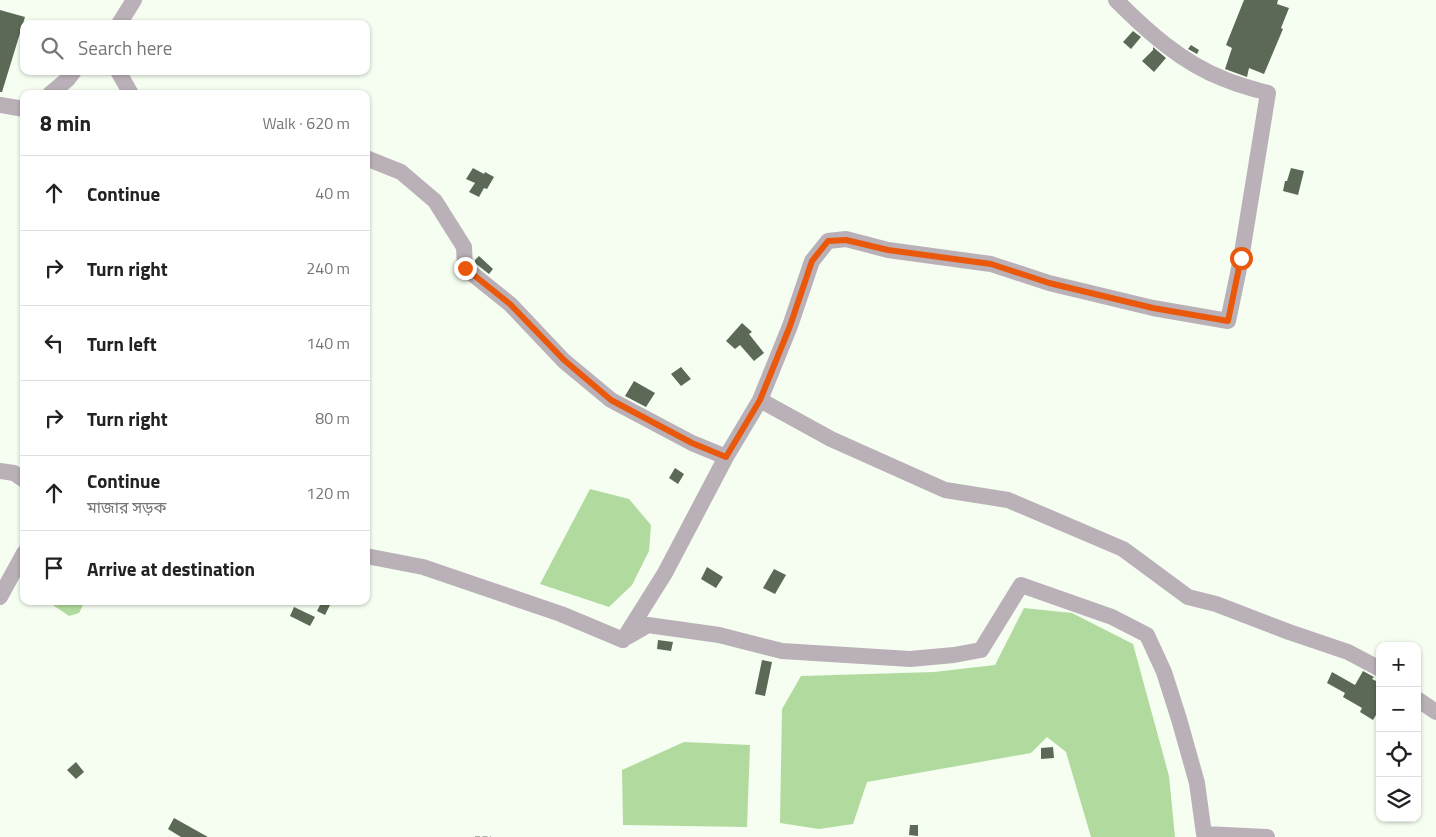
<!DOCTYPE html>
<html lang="en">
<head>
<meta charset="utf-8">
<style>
	body { margin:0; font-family:"Titillium Web","Noto Sans Bengali",sans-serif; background:#f2f2f2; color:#222 }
	.controls { position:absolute; right:15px; bottom:15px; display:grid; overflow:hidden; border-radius:10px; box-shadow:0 1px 4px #0004 }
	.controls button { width:45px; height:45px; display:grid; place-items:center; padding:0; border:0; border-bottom:1px solid #e0e0e0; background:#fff; color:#222; font:25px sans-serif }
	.stop { position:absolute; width:15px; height:15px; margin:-11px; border:4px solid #ea580c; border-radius:50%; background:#fff }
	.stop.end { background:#ea580c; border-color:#fff; box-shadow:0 1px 5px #0008 }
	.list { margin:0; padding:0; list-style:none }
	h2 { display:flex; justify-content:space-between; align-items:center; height:65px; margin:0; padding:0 20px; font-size:21px }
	h2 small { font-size:16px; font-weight:400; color:#767676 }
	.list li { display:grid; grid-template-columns:32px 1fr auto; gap:15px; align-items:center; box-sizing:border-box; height:75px; padding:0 20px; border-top:1px solid #e0e0e0 }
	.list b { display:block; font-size:19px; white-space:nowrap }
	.list p { margin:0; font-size:16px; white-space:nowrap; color:#767676 }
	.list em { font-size:16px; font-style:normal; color:#767676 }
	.icon { flex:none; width:28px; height:28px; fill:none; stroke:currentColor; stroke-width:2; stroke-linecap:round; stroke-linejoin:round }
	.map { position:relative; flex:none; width:1436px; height:837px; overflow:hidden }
	.search { position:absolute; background:#fff; box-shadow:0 1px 4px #0004; left:20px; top:20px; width:350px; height:55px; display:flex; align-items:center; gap:12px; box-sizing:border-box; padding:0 18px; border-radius:10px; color:#767676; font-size:19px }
	.panel { position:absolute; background:#fff; box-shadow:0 1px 4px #0004; left:20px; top:90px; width:350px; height:515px; border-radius:10px }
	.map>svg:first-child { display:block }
</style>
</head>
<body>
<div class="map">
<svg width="1436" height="837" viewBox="0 0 1436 837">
	<rect width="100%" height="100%" fill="#f5fef1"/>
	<path fill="#b1db9e" d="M590 489 629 499 651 525 649 551 632 585 609 607 540 584Z
		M47 601H85L79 613 69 616Z
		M1024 608 1072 613 1133 644 1169 776 1175 837H1091L1066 752 1047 737 1031 753 867 782 853 824 819 829 780 823 782 709 801 676 934 672 995 665Z
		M684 742 750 745 747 827 623 825 622 770Z"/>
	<path fill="#5c6956" d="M1244 0H1278L1277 4 1289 8 1281 28 1283 29 1264 74 1249 68 1247 77 1225 69 1232 48 1226 45Z
		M0 10 25 17 2 92H0Z
		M1133 31 1141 37 1131 49 1123 42Z
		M1191 45 1199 50 1197 54 1188 49Z
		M1153 47 1166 58 1154 72 1142 61 1153 50Z
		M473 168 484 174 485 172 494 177 487 189 484 188 479 197 469 192 475 183 466 179Z
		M1291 168 1304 171 1298 195 1283 191 1285 181H1287Z
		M479 256 493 269 489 274 475 263V260Z
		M742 323 752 332 749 334 764 353 754 361 740 345 735 349 726 341Z
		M681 367 691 379 681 386 671 374Z
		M634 381 655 393 646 407 625 396Z
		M675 468 684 474 678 484 669 478Z
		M707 567 723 577 716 588 701 579Z
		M774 569 786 575 775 594 763 588Z
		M322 601H332L325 615 317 611Z
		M294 607 315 617 310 626 290 616Z
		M658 640 673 642 671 651 657 649Z
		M762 660 772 662 765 696 755 694Z
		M1363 671 1374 677 1372 679 1380 683V717L1376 715 1373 720 1360 712 1362 708 1343 697 1345 693 1327 683 1332 672 1355 685Z
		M1053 747 1054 758 1041 759V748Z
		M76 762 84 772 76 779 67 770Z
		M174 818 208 837H181L168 829Z
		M910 825H918V836L909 835Z"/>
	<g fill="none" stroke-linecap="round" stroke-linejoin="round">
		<path stroke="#acb4a9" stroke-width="2" stroke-dasharray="5 2.5" stroke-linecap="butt" d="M475 837H491"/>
		<path stroke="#bab0b8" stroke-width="16" d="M119 24 134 0
			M118 71 131 94
			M50 94 68 79 74 71
			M0 105 24 109
			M366 158 401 172 435 201 464 247 465 268 510 304 564 361 611 400 692 443 726 457
			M760 400 831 439 945 490 1008 500 1123 549 1188 597 1216 604 1289 632 1348 652 1380 669
			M0 471 14 473 24 480
			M366 556 423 567 561 614 623 640
			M0 597 24 553
			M627 637 648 625 719 635 782 651 910 659 954 655 981 650 1021 585 1112 617 1147 635 1164 672 1179 719 1197 783 1204 834 1267 837
			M623 640 665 573 726 457 760 400 790 326 812 261 828 241 846 239 888 250 991 264 1049 283 1153 308 1228 321 1241 259 1268 93C1253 89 1238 85 1224 79 1182 63 1147 31 1116 0
			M1417 699 1436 712"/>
	</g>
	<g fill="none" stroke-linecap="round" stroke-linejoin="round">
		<path stroke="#ea580c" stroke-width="6" d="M465 268 510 304 564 360 611 400 692 443 726 457 760 400 790 326 812 261 828 241 846 240 888 250 991 264 1049 283 1153 308 1228 321 1241 258"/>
	</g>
</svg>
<div class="controls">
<button>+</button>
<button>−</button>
<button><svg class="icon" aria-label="locate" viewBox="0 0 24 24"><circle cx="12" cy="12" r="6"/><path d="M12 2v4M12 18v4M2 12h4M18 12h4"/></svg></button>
<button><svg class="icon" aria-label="layers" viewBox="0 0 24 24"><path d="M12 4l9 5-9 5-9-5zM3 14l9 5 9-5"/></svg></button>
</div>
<div class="stop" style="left:1241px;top:258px"></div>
<div class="stop end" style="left:465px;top:268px"></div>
<div class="search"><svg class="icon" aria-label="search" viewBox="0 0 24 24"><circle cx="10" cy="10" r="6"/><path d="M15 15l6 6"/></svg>Search here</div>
<section class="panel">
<h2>8 min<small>Walk · 620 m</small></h2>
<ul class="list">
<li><svg class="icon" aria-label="ahead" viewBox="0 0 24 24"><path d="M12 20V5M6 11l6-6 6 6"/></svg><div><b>Continue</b></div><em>40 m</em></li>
<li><svg class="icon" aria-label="right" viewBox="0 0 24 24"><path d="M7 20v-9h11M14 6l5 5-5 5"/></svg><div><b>Turn right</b></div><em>240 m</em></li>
<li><svg class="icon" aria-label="left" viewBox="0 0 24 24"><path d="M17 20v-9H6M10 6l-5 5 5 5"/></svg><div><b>Turn left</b></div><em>140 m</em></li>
<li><svg class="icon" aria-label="right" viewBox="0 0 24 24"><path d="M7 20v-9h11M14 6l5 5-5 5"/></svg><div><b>Turn right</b></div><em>80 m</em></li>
<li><svg class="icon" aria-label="ahead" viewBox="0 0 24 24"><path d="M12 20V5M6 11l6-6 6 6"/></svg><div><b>Continue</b><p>মাজার সড়ক</p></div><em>120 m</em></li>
<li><svg class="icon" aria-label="arrive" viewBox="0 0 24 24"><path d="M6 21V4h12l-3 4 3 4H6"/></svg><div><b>Arrive at destination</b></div></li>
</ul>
</section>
</div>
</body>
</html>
